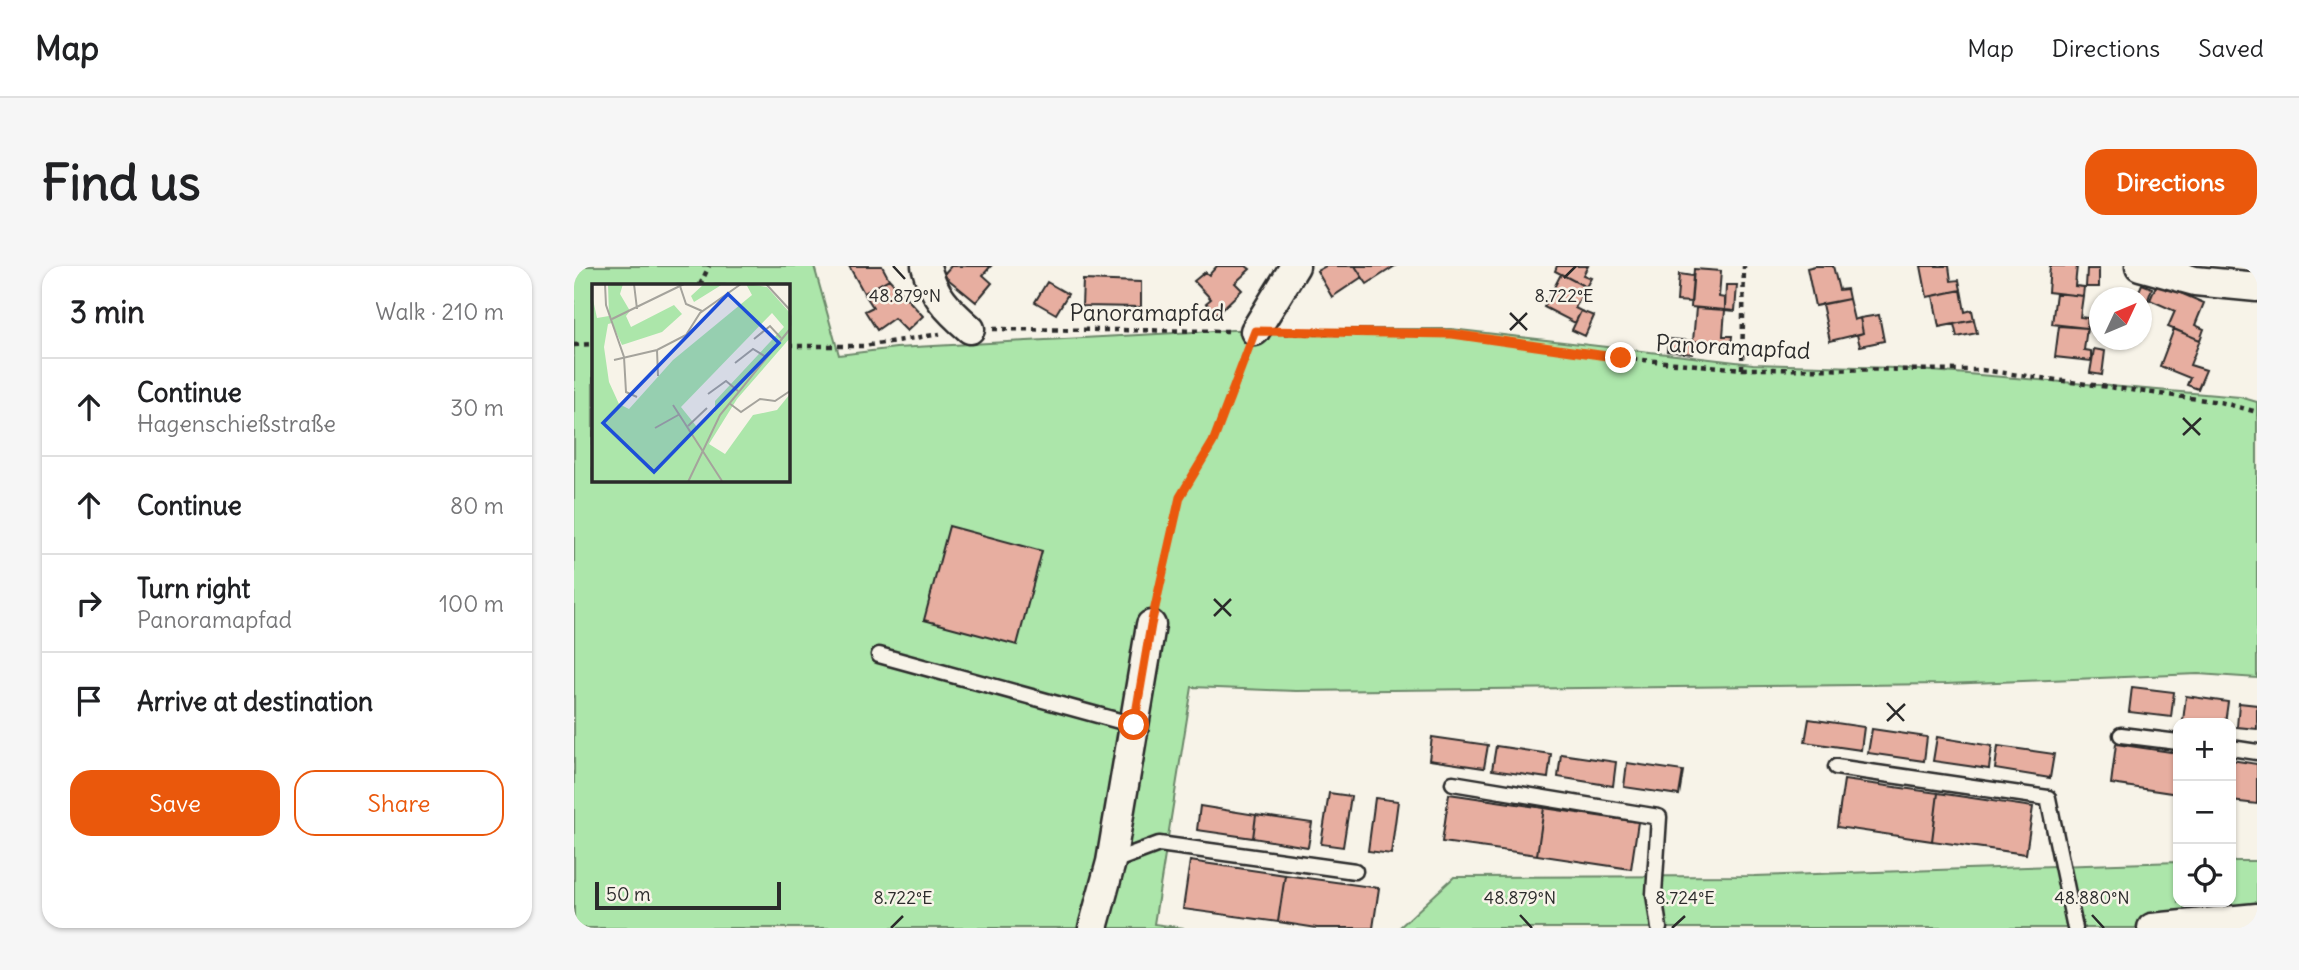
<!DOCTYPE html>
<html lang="en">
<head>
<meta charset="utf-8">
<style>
	body { margin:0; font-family:Delius,sans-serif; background:#f6f6f6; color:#202124 }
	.controls { position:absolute; right:21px; bottom:21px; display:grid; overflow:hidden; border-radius:14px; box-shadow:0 2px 5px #0004 }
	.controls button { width:63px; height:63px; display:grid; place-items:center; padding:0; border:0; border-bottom:2px solid #e0e0e0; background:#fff; color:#202124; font:35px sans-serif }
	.compass { position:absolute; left:1515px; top:21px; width:63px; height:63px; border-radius:50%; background:#fff; box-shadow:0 2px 5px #0004; rotate:46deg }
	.scale { position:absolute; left:21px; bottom:18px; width:186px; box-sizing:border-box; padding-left:7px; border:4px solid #2b2b2b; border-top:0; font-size:19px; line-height:24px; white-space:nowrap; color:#2b2b2b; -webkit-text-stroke:5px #f7f3e8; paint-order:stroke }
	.stop { position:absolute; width:21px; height:21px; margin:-16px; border:5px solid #ea580c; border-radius:50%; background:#fff }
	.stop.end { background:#ea580c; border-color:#fff; box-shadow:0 2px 7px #0008 }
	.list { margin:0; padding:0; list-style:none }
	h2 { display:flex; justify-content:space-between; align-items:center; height:91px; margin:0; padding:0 28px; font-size:30px }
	h2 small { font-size:23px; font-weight:400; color:#757577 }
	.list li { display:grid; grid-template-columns:46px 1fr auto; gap:21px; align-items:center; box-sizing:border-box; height:98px; padding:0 28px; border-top:2px solid #e0e0e0 }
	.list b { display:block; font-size:26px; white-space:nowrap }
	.list p { margin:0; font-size:23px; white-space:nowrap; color:#757577 }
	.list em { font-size:23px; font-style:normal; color:#757577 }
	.actions { display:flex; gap:14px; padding:21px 28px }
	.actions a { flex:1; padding:16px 0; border:2px solid #ea580c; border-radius:21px; text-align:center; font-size:24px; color:#ea580c }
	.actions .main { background:#ea580c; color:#fff }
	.icon { flex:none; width:38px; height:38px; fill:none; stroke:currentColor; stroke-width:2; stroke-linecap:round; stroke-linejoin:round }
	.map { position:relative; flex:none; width:1683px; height:662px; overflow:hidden; border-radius:21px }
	header { display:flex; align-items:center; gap:42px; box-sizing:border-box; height:98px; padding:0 35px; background:#fff; border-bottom:2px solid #e0e0e0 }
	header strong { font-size:33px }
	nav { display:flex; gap:38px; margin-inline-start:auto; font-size:24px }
	.intro { display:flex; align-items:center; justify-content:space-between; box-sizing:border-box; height:168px; padding:0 42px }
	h1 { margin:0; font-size:49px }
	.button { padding:18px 32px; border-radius:21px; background:#ea580c; color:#fff; font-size:24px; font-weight:700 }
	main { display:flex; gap:42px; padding:0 42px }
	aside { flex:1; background:#fff; border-radius:21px; box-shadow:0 2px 5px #0004 }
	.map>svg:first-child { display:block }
</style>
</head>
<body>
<header>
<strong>Map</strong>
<nav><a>Map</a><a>Directions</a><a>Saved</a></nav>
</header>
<div class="intro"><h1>Find us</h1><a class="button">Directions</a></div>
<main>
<aside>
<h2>3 min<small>Walk · 210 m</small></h2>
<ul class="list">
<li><svg class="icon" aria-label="ahead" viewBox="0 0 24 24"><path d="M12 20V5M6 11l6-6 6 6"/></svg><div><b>Continue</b><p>Hagenschießstraße</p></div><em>30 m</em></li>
<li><svg class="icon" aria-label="ahead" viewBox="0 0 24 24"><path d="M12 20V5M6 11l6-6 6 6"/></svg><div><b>Continue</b></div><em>80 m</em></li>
<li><svg class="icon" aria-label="right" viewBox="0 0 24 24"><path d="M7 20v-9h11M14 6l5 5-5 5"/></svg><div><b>Turn right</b><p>Panoramapfad</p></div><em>100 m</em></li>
<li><svg class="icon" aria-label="arrive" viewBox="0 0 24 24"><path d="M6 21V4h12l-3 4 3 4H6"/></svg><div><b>Arrive at destination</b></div></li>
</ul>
<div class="actions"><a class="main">Save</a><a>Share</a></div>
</aside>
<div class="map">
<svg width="1683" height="662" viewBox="0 0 1683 662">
	<rect width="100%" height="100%" fill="#f7f3e8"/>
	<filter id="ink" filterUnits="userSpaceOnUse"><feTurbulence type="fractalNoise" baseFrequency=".0143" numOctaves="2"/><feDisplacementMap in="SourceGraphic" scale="14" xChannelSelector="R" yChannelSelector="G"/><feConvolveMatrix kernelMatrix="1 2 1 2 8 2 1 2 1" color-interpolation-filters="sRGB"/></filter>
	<g filter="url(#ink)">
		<path fill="#ace6aa" stroke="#6c886a" stroke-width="2" fill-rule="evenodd" d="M0 0H240L265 89 322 82 658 64 877 63 1179 98 1321 102 1666 131 1683 136V412L1624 408 1371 418 722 425 618 421 580 658 610 662H0ZM19 19H214V214H19Z
			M1657 595H1683V662H825L880 611 1180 610 1604 596V636H1657Z"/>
		<path fill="#e7aea0" stroke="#2b2b2b" stroke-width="2" d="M275 0H308L315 13 290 27Z
			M377 0H417L409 9 418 17 402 36 369 9Z
			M643 0H672L676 3 661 17 668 24 643 48 632 37 637 33 620 15 631 6 635 9Z
			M752 0H781L788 11 758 31 743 5Z
			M781 0H821L793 18Z
			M983 0H1014L1009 9 1017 12 1012 21 981 5Z
			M1241 0H1259L1265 24 1273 23 1275 33 1241 40 1233 2Z
			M1347 0H1375L1377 15 1385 14 1387 24 1353 31Z
			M1476 0H1503L1501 20 1510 21 1509 30 1474 26Z
			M1120 3 1147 5 1145 31 1151 32V44L1117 41Z
			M1513 3H1525V21H1512Z
			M987 8 1012 21 1001 42 1007 45 1001 57 970 41Z
			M1105 8 1119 10 1117 36 1103 35Z
			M315 13 349 50 333 65 320 52 303 64 291 45 299 41 290 27Z
			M509 14 567 16V41L508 40Z
			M473 16 494 28 482 48 461 36Z
			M1583 17 1630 37 1621 59 1630 63 1626 74 1594 61 1601 45 1576 34Z
			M1568 18 1578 22 1570 45 1568 32H1562Z
			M1152 19H1163L1161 45 1151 44Z
			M1387 24 1391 46 1398 44 1400 54 1365 61 1359 30Z
			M1482 27 1509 30 1506 51 1514 52 1513 62 1478 58Z
			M1275 33 1280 54 1286 52 1289 67 1256 75 1248 38Z
			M1122 42 1151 44 1149 70H1158L1157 79 1119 75Z
			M1007 45 1020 50 1011 70 998 64Z
			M1305 49 1310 75 1286 80 1283 69 1289 67 1286 52Z
			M1400 54 1403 67 1383 71 1380 58Z
			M1485 60 1513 62 1510 84 1517 85V95L1481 91Z
			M1600 63 1626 74 1616 99 1632 104 1624 123 1613 119 1616 112 1586 100Z
			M1094 73 1119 75 1118 88 1093 85Z
			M1520 83 1531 85 1528 109 1516 107Z
			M375 260 468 285 443 379 350 354Z
			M1558 421 1600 426 1597 451 1555 446Z
			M1612 430 1654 436 1651 457 1609 455Z
			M1665 437 1683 439V463L1663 461Z
			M1235 453 1290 461 1287 484 1231 476Z
			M1298 463 1353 471 1350 495 1294 487Z
			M858 471 914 479 910 502 855 494Z
			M1363 471 1418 480 1415 503 1359 495Z
			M1542 478 1604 487V528L1537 518Z
			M922 480 977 488 974 512 918 504Z
			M1424 480 1480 488 1476 512 1421 503Z
			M987 488 1042 496 1039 520 984 511Z
			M1657 494 1683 498V538L1657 535Z
			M1053 497 1109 505 1105 529 1050 521Z
			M1270 514 1364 527 1358 575 1263 561Z
			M755 527 777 530 769 581 747 578Z
			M1364 527 1459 541 1452 588 1358 575Z
			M875 528 970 542 963 589 868 576Z
			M801 532 824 535 817 588 794 585Z
			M626 540 682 549 679 572 623 564Z
			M970 542 1064 556 1057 603 963 589Z
			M682 549 738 557 734 581 679 572Z
			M616 595 711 609 704 656 609 643Z
			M711 609 805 622 799 662H743L704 656Z"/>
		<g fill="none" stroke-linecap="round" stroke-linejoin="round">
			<defs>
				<path id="lane" d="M305 389 560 459
					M1547 469 1604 476
					M1657 482 1683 486
					M1262 501 1474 532 1501 662
					M879 517 1085 551 1080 628 1085 662
					M537 596 585 578 781 605"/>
				<path id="street" d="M352 0C359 29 374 44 396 63
					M1566 0 1621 15 1683 21
					M681 65 721 0
					M519 662 537 596 577 359
					M1578 662 1683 652"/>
			</defs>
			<use href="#lane" stroke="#2b2b2b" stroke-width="19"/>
			<use href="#street" stroke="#2b2b2b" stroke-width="33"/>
			<path stroke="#2b2b2b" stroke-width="4.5" stroke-dasharray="5 5" stroke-linecap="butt" d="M126 19 135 0
				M419 63 656 65
				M710 67 878 68 1047 92 1168 103 1408 104 1646 136 1683 146
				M0 79 19 78
				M214 80H290L366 68
				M1168 103 1170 0
				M582 337 606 231 639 175 673 87"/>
			<use href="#lane" stroke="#f7f3e8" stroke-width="14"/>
			<use href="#street" stroke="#f7f3e8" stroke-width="28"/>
		</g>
	</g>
	<g fill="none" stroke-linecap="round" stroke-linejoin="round" filter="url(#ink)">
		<path stroke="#ea580c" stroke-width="9" d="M560 459 577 359 606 231 639 176 681 65 878 68 1047 92"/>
	</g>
	<path fill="none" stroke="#2b2b2b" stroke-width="2.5" d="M319 0 331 13M990 12 1002 0M936 47 953 64M936 64 953 47M1609 152 1626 169M1609 169 1627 152M640 333 657 350M640 350 657 333M1313 437 1330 455M1313 455 1331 438M946 649 958 662M1518 649 1530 662M317 662 329 650M1098 662 1111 650"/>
	<g text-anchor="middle" stroke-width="5" stroke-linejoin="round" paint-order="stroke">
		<g font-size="23" fill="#2b2b2b" stroke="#f7f3e8">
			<text x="573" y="55">Panoramapfad</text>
			<text transform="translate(1159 81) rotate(3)" y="8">Panoramapfad</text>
		</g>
	</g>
	<g transform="translate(18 18)">
		<rect width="198" height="198" fill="#f7f3e8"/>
		<path d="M16 0H31L28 10 38 27 34 32 39 43 82 21 90 30 70 48 30 61 20 39 16 40 12 63 17 98 27 120 37 125 81 76 160 11 154 0 175 3 198 29V54L145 115 117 160 133 170 161 131 185 126 198 110V198H0V11L5 34 17 32ZM180 29 192 43 123 117V128L105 143 89 123ZM112 0H131L102 18 99 12Z" fill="#ace6aa" fill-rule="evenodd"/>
		<path fill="none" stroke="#a5a39c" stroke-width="2" d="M13 0 14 21 32 73 34 108 45 113M42 0 45 25M174 0 198 26M88 2 94 20 110 27M20 35 92 0M162 55 178 42 189 54M65 66 66 92M22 76 65 66 94 51 108 29 149 0M143 79 161 65 174 73M116 110 134 97 146 107M137 119 149 128 168 115 183 117 198 107M81 121 130 197M96 142 115 124M63 144 88 130M96 198 128 131 198 45"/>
		<path fill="#1d4ed8" fill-opacity="0.15" stroke="#1d4ed8" stroke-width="3.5" d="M136 10 187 59 62 188 11 139Z"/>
		<rect width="198" height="198" fill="none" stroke="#2b2b2b" stroke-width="3.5"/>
	</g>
	<g font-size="18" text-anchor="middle" fill="#2b2b2b" stroke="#f7f3e8" stroke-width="5" stroke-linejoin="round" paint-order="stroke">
		<text x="990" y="36">8.722°E</text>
		<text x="331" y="36">48.879°N</text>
		<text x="946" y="638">48.879°N</text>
		<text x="1518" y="638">48.880°N</text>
		<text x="329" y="638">8.722°E</text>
		<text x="1111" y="638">8.724°E</text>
	</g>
</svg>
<div class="controls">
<button>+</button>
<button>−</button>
<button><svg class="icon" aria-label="locate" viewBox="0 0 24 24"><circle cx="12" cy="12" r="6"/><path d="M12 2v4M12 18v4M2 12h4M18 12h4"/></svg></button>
</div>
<svg class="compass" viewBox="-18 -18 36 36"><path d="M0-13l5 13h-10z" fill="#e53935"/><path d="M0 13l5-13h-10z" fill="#757577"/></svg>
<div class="scale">50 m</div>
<div class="stop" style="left:560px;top:459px"></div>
<div class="stop end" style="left:1047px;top:92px"></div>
</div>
</main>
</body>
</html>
